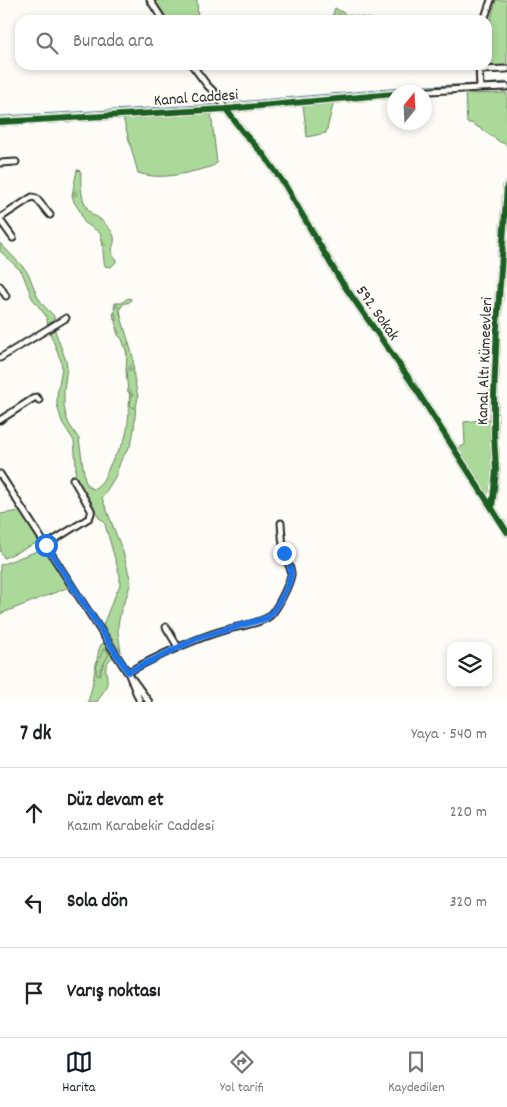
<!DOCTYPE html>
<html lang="tr">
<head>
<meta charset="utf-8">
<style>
	body { margin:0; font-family:Dekko,sans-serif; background:#f2f2f2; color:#202124 }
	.controls { position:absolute; right:15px; bottom:15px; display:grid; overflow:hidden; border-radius:10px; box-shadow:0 2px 8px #0003 }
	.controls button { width:45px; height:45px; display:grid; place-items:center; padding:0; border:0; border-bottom:1px solid #e0e0e0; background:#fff; color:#202124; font:25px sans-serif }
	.compass { position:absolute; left:387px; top:85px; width:45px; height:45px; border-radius:50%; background:#fff; box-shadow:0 2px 8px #0003; rotate:18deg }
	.stop { position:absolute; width:15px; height:15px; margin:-11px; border:4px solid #1a73e8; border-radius:50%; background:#fff }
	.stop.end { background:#1a73e8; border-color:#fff; box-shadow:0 1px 5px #0008 }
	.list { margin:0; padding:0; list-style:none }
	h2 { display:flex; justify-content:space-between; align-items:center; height:65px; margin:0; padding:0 20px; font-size:21px }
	h2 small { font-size:16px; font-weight:400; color:#757577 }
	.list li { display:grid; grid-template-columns:32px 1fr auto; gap:15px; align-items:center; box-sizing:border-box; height:90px; padding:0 20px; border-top:1px solid #e0e0e0 }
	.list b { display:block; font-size:19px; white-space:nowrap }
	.list p { margin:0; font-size:16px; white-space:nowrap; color:#757577 }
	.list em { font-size:16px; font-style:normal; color:#757577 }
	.icon { flex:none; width:28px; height:28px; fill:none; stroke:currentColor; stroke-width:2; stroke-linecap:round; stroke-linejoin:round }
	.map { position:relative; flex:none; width:507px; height:702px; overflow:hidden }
	.search { position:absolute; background:#fff; box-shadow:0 2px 8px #0003; left:15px; right:15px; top:15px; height:55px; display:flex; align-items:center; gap:12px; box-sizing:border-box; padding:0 18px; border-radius:15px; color:#757577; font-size:19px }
	.sheet { height:335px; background:#fff }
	nav { display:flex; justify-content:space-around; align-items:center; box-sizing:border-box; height:70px; border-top:1px solid #e0e0e0; background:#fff; font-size:14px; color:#757577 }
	nav a { display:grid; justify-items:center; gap:2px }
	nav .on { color:#111827 }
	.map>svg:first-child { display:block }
</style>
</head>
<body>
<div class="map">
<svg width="507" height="702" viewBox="0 0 507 702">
	<defs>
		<pattern id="forest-firs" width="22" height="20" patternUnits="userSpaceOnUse" patternTransform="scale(1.25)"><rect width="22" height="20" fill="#abd999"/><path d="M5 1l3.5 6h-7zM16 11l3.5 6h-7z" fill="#93ba84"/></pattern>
	</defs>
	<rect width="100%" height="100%" fill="#fdfcf7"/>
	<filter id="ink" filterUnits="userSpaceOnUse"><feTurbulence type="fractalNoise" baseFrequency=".02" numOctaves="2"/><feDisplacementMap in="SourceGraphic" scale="10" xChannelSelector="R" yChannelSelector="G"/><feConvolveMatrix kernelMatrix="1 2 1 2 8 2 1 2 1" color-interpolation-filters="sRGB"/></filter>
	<g filter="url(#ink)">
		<path fill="#abd999" stroke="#6b8262" d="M153 0H197L198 20H167Z
			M496 0H507V68L483 69V65H487V32Z
			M335 8 349 16V15L377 20H361V19L356 18 355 20H345L346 18 338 14 335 20H331Z
			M507 93V145L500 142 472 123H467L465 94Z
			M334 101 326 133 307 137 303 105Z
			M211 113 217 163C211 168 203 169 195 171 175 176 157 179 138 173L123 118Z
			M0 243 25 269 29 275 37 296 44 306 54 316V328L66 361 67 367 64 390V406L66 416 69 424 79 439 85 480 88 486 93 489C105 483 106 472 112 461 116 453 122 447 125 438 131 419 131 366 125 346 122 335 115 326 113 314L115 311 120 310 136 404 134 429 132 440 130 446 121 460 115 477 102 498 123 552 131 582 127 595 121 610 118 625V632L121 652 103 625 110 607 120 585V576L104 521 99 518 89 497 81 488 75 475 76 466 74 441 62 422 57 405V395L62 368 61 361 50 333 46 316 32 298 22 272 0 251Z
			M491 419 494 478 491 500 458 448 465 445 464 422Z
			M20 511 39 542 4 558 0 550V514Z
			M45 548 69 587 0 614V565Z
			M104 643 113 657C101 667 108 671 107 683 106 690 100 696 97 702H88L91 691 99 649 101 645Z"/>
		<path fill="url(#forest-firs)" stroke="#6b8262" d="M77 170H79L81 172C80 185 81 203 91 213 93 216 94 215 97 217 102 220 110 228 113 234 118 244 107 248 116 260V262L111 267 105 266C102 255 104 244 100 233L84 222 80 211 74 202 72 195Z
			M129 298 131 299C130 304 127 302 123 304L120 309V313L133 357 134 377 138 397 136 407 134 408 131 406 130 404 132 395 128 392 126 370 127 353 122 339 118 335 116 328V317L114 308 115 303H122L125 300Z
			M103 649H106L109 654 102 667 100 675H97C93 666 102 658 103 649Z"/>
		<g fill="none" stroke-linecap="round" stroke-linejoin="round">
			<path stroke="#5c8b94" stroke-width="1" d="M483 84 507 82
				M224 103 424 86 479 84
				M0 116 220 104"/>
			<defs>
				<path id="minor" d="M150 0 163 20
					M484 20 491 0
					M192 65 207 85 220 98 224 109
					M479 65 480 88
					M479 70 507 69
					M414 92 480 88 507 87
					M226 109 242 131 263 154 285 185 339 278 410 380 507 532
					M0 122 226 109 394 94
					M0 163 16 162
					M0 218 32 197 36 198 50 215
					M0 220 13 238
					M0 286 6 296
					M0 358 66 318
					M0 420 34 398 36 397 39 400
					M0 474 128 673
					M492 507 496 470 494 435V395L497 325 507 186
					M46 545 89 518C91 515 92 513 91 510L73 479
					M166 627 178 647
					M133 680 149 702
					M140 702 128 672C156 657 185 643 215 633 231 627 252 626 267 618 276 613 289 585 291 575 292 569 289 566 287 561 282 549 282 535 281 523"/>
			</defs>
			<use href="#minor" stroke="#2b2b2b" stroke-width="9"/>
			<use href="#minor" stroke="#fdfcf7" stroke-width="5"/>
			<defs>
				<path id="cycleway" d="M226 109 242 131 263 154 285 185 339 278 410 380 507 532
					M0 122 226 109 394 94
					M492 508 496 470 494 435V395L497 325 507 186"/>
			</defs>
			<use href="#cycleway" stroke="#fdfcf7" stroke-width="9"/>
			<use href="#cycleway" stroke="#1b5e20" stroke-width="6"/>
		</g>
	</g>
	<g fill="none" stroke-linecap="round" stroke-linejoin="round" filter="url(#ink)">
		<path stroke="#1a73e8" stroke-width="6" d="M46 545 128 672 196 639 218 632 267 618C276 611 291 584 291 572 291 566 286 559 284 553"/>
	</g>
	<g text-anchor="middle" stroke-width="4" stroke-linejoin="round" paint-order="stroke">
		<g font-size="16" fill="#2b2b2b" stroke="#fdfcf7">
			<text transform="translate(196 96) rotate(-4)" y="6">Kanal Caddesi</text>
			<text transform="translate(379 312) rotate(55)" y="6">592. Sokak</text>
			<text transform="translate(483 361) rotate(-88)" y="6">Kanal Altı Kümeevleri</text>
		</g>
	</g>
</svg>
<div class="controls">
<button><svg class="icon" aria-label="layers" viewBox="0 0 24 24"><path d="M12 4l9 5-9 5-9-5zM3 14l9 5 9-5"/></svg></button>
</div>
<svg class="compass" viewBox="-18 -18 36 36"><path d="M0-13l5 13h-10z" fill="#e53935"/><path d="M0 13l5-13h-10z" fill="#757577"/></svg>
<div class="stop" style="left:46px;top:545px"></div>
<div class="stop end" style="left:284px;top:553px"></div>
<div class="search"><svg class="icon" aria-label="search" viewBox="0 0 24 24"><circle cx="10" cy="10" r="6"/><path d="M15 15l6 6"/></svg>Burada ara</div>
</div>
<section class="sheet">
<h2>7 dk<small>Yaya · 540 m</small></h2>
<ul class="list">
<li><svg class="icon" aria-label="ahead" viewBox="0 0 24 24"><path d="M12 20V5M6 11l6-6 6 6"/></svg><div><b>Düz devam et</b><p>Kazım Karabekir Caddesi</p></div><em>220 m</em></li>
<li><svg class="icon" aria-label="left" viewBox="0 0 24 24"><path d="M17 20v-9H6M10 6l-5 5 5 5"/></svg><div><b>Sola dön</b></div><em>320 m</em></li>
<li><svg class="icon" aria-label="arrive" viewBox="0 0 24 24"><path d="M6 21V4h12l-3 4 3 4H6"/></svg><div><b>Varış noktası</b></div></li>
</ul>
</section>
<nav>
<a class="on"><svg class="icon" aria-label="map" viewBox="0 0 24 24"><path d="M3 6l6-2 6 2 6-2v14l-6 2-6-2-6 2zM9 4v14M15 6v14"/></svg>Harita</a>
<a><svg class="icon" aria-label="directions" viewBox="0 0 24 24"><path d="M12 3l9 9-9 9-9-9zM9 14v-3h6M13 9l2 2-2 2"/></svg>Yol tarifi</a>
<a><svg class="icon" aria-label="saved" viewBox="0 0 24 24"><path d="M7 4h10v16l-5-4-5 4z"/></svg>Kaydedilen</a>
</nav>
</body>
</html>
